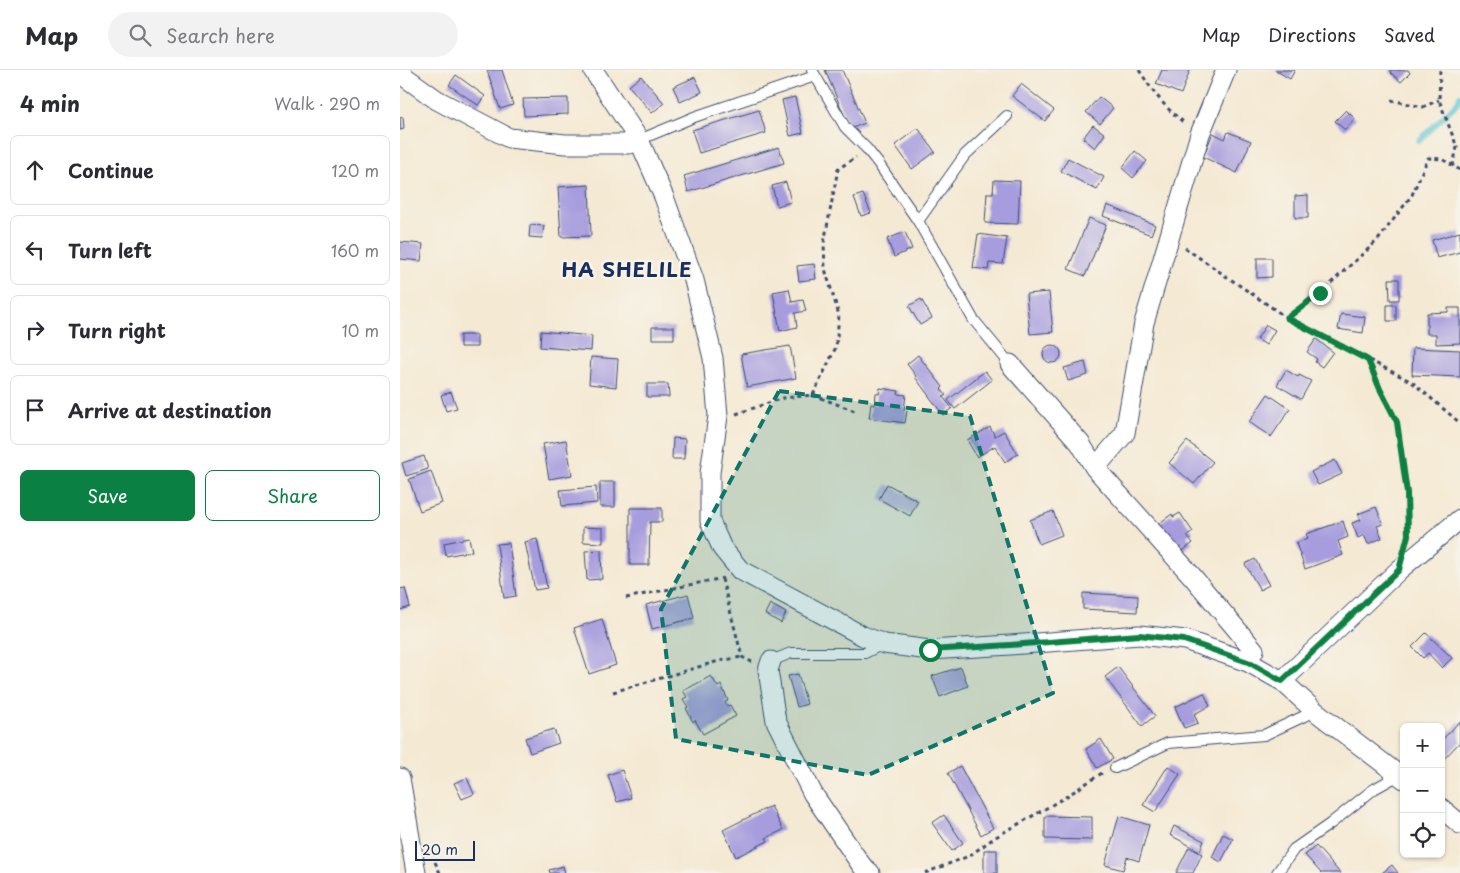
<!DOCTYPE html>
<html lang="en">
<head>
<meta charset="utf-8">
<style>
	body { margin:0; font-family:"Playpen Sans",sans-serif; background:#f2f2f3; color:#2b2b33 }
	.controls { position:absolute; right:15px; bottom:15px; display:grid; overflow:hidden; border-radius:8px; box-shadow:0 1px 4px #0004 }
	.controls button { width:45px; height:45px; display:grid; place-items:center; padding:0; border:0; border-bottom:1px solid #e1e1e2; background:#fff; color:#2b2b33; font:25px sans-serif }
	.scale { position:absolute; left:15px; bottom:12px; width:60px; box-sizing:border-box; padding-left:5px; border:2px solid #1b2f5e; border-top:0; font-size:14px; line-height:18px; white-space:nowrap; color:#1b2f5e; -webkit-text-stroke:4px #f7f3e8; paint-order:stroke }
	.stop { position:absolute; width:15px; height:15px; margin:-11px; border:4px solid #0b8043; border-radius:50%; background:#fff }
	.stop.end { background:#0b8043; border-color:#fff; box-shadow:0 1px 5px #0008 }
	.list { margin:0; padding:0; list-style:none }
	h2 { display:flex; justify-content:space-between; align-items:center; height:65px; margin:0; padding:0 20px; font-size:21px }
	h2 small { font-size:16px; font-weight:400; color:#7c7c81 }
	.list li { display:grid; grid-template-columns:32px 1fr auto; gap:15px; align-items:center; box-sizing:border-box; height:70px; margin:0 10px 10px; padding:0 10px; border:1px solid #e1e1e2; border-radius:8px }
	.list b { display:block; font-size:19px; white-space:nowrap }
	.list em { font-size:16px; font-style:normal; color:#7c7c81 }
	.actions { display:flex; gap:10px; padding:15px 20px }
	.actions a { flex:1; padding:11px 0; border:1px solid #0b8043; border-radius:8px; text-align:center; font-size:18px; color:#0b8043 }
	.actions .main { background:#0b8043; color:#fff }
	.icon { flex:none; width:28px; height:28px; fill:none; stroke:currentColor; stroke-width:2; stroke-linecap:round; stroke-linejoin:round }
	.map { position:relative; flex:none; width:1060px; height:803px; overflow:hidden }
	header { display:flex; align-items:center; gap:30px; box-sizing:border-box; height:70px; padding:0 25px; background:#fff; border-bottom:1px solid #e1e1e2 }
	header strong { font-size:24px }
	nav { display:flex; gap:28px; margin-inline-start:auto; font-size:18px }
	.search { width:350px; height:45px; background:#f2f2f3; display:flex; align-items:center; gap:12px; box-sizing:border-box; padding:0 18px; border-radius:28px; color:#7c7c81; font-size:19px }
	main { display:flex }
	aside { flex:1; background:#fff }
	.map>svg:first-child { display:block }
</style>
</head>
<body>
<header>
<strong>Map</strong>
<div class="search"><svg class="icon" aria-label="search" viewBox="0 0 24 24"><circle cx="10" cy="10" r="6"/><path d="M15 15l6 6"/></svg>Search here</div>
<nav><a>Map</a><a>Directions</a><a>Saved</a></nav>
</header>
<main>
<aside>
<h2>4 min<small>Walk · 290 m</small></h2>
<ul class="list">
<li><svg class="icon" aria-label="ahead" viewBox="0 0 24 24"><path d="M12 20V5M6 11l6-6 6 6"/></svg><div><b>Continue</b></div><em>120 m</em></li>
<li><svg class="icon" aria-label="left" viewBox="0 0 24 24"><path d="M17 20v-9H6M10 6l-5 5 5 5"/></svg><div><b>Turn left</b></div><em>160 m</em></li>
<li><svg class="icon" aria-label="right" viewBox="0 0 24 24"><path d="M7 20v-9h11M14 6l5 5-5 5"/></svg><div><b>Turn right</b></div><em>10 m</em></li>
<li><svg class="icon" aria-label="arrive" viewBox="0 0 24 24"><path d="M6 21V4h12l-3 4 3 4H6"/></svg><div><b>Arrive at destination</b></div></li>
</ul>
<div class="actions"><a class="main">Save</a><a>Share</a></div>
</aside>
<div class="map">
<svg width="1060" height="803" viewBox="0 0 1060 803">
	<rect width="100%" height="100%" fill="#f7f3e8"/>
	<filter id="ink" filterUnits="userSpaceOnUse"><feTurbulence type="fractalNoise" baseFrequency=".02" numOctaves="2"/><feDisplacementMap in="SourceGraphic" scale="10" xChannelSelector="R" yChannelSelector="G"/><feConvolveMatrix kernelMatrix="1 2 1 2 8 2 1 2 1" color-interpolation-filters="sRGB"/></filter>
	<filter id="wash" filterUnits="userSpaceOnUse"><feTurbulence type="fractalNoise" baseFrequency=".0096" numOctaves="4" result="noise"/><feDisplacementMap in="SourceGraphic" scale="20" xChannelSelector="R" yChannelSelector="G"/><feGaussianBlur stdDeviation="1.12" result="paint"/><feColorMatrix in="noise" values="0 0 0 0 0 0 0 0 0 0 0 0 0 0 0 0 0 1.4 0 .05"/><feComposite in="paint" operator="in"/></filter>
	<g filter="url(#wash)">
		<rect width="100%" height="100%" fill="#f4e9d3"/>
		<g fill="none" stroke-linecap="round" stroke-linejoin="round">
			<path stroke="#57c4d0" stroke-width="6" d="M1019 71 1058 32 1060 26"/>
		</g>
		<g id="blocks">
			<path fill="#a69cde" d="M87 0H102L113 35 100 39Z
				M425 0H442L465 53 450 59Z
				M762 0H790L781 24 756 14Z
				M875 0H895L890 9Z
				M991 0H1008L1010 3 1001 12 990 2Z
				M56 5 85 26 78 35 49 15Z
				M241 6 264 33 252 43 229 16Z
				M295 7 302 22 280 32 273 17Z
				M621 14 654 40 645 51 612 26Z
				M395 27 403 63 390 66 382 30Z
				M699 27 713 38 700 54 686 42Z
				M168 28V44L124 46 123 29Z
				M359 40 366 63 299 83 292 60Z
				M946 40 955 49 945 60 935 51Z
				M3 47 4 59 0 60V48Z
				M693 55 705 64 695 78 683 68Z
				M518 58 535 82 512 99 495 75Z
				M828 62 851 71 837 103 803 87 813 63 825 69Z
				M379 77 384 93 288 122 284 106Z
				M735 81 747 91 733 108 722 98Z
				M668 88 704 107 697 120 661 101Z
				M594 110 620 111 618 154 585 153 587 123H593Z
				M386 112 391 132 377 136 372 116Z
				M189 115 191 166 161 167 158 117Z
				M463 124 471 143 461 146 454 127Z
				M908 125V148H895V126Z
				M707 135 755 155 751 165 703 146Z
				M689 148 706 155 685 206 668 199Z
				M130 155 144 156 142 168 129 167Z
				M505 162 512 179 494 187 487 169Z
				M1060 162V182L1037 188 1032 170Z
				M578 164 607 168 603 194 589 193 588 200 573 198Z
				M0 172 23 174 21 191 0 189Z
				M857 188H872V207L857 208Z
				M414 194 416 209 399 211 397 196Z
				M989 209H999V230H990Z
				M389 219 392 232 403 230 406 241 395 243 397 257 380 261 373 222Z
				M649 222 653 262 630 264 626 224Z
				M521 229 532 248 520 255 509 236Z
				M987 235H996V251H987Z
				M1048 238H1060V273L1036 274V264H1027V243L1048 242Z
				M941 244 965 247 963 263 938 259Z
				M866 255 875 260 866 275 857 269Z
				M252 257H274V269H252Z
				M141 261 192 266 191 281 140 277Z
				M60 265H77V277H60Z
				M916 269 933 282 922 297 915 292 917 289 907 282Z
				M643 284a9 9 0 1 1 18 0a9 9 0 1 1-18 0Z
				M390 276 396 308 347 317 341 284Z
				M1013 278 1060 280V307L1012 305Z
				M518 285 543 317 541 319 546 325 543 327 552 338 543 345 515 307 516 306 507 294Z
				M191 287 218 289 216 317 189 314Z
				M685 292 688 305 668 311 664 298Z
				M886 300 898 307 899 305 911 311 901 329 877 315Z
				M585 301 592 310 555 339 548 330Z
				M247 314H268L269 327H247Z
				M480 318 499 321 498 324 506 325 504 340 507 341 505 353 469 348 471 334 475 335 476 323 479 324Z
				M51 322 57 338 46 341 41 325Z
				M868 324 890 339 871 367 849 352Z
				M590 357 595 366 604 361 618 384 605 392 595 376 577 387 567 370Z
				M273 368 285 369 284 389H272Z
				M166 370 172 405 149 409 143 374Z
				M787 371 813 392 794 414 769 393Z
				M24 386 28 399 6 406 2 393Z
				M935 390 942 404 918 415 911 402Z
				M31 401 42 433 20 441 9 409Z
				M200 412H215V437H200Z
				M487 414 518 431 510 446 479 429Z
				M196 417 197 433 162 436 160 420Z
				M976 437 983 454 977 456 982 468 968 474 964 465 958 468 952 453 961 450 958 444Z
				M230 438H262V452H250L249 495H230Z
				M653 441 662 465 639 474 630 450Z
				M780 443 793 462 787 466 793 473 780 483 754 457 772 444 773 447Z
				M943 451 948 467 938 471 943 485 905 499 896 473 908 468 906 464Z
				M183 457 203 458V473L183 472Z
				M69 468 72 481 46 486 44 473Z
				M137 469 147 518 135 520 125 472Z
				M109 473 116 526 104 528 97 474Z
				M201 480 202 509 187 510 185 481Z
				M855 489 869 515 860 520 845 494Z
				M5 518 10 537 0 540V519Z
				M683 523 738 526 737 542 683 539Z
				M288 524 294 548 252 559 246 535Z
				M370 534 386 543 381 553 365 544Z
				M202 549 216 595 189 604 174 558Z
				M1026 563 1052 588 1042 598 1028 583 1023 588 1012 577Z
				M561 597 568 616 540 627 532 606Z
				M718 597 755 646 742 656 705 607Z
				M398 604 407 634 397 637 388 606Z
				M311 606 318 617 321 615 328 630 325 632 327 636 330 635 336 646 303 664 295 650 293 652 286 638 288 637 283 629 287 627 283 621Z
				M804 623 810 636 794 644 798 653 784 658 775 637Z
				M1060 651V672L1041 692V671Z
				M154 659 159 673 130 683 125 668Z
				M701 669 713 689 697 698 686 679Z
				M560 696 593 758 581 765 548 703Z
				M768 696 780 704 755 742 743 735Z
				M222 700 231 728 217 732 208 705Z
				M67 708 74 724 62 729 54 713Z
				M371 736 383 760 366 768 368 771 336 787 323 760Z
				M544 745 563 773 552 781 532 753Z
				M645 746 692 747V770L645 769Z
				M719 746 749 755 739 791 727 787 723 800 705 795Z
				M774 756 804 771 800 781 770 765Z
				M823 764 833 769 821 792 812 787Z
				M916 776 940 803H921L905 785Z
				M789 777 802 784 793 803H776Z
				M584 780H597V803H584Z
				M992 795 998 803H982Z
				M163 796 165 803H150L149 800Z"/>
		</g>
	</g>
	<g filter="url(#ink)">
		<use href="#blocks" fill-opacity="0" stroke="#3c4b70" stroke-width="1"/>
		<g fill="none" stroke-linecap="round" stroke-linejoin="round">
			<defs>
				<path id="service" d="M412 0 445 57 467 79 478 93 518 151
					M607 46 565 85 518 151 573 249 610 294
					M239 70 294 47 415 6
					M371 591 391 583H465L483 574
					M715 698 768 673 864 665 915 641
					M877 803 894 779 930 754 974 719 999 705"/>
				<path id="minor" d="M193 0 239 70 264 127 294 210 313 288 318 346 310 403V451L322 478 340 500 463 566 484 574 530 580 610 575 739 565 785 570 848 592 882 611 915 641 1004 709
					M0 6 5 7 37 30 109 68 165 74H229L239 70
					M610 294 680 373 695 398 792 506 854 580 848 592
					M695 398 725 363 744 253 800 64 826 0
					M371 591 368 600 376 651 413 724 462 796 470 803
					M882 611 999 500 1060 449
					M0 708 16 803
					M1041 738 1060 754"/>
			</defs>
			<use href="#service" stroke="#3c4b70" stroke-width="12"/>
			<use href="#minor" stroke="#3c4b70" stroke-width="21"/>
			<path stroke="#3c4b70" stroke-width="3" stroke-dasharray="4 4" stroke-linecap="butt" d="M739 0C752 20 765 39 785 53
				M1040 0 1039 30 1057 77 1053 96
				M991 30 1023 37 1039 30
				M785 178 887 248 1012 312 1060 353
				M887 248 920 223 978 170 1012 125 1028 88 1042 89 1060 100
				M968 290 980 319 997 352 1007 423 1008 468
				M413 325 436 277 439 245 425 199 424 173 438 99 456 87
				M336 344 383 328 413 325 455 341
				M322 509 342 587 352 592
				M226 528 323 508
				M213 622 319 591 342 587
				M35 792 40 803
				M525 803 569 786 594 768 664 728 702 703"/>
			<use href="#service" stroke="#fff" stroke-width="10"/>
			<use href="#minor" stroke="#fff" stroke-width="19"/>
		</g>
	</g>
	<g fill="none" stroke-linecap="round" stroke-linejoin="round" filter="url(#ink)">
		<path stroke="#0b8043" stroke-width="6" d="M530 580 610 575 739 565 784 570 848 592 882 611 999 500 1008 465 1007 423 997 352 980 319 968 290 887 248 920 223"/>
	</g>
	<path fill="#0f766e" fill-opacity="0.2" stroke="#0f766e" stroke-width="4" stroke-dasharray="10 6" stroke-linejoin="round" d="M379 321 570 346 653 623 468 705 276 669 261 539Z"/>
	<g text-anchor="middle" stroke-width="5" stroke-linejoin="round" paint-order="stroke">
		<g font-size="20" font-weight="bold" letter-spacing="1" fill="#1b2f5e" stroke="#f7f3e8">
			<text x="227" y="207">HA SHELILE</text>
		</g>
	</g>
</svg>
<div class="controls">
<button>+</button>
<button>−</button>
<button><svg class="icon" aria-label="locate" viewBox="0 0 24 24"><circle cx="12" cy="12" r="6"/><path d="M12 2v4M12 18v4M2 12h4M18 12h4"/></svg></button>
</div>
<div class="scale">20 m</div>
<div class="stop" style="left:530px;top:580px"></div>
<div class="stop end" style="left:920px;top:223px"></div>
</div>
</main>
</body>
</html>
